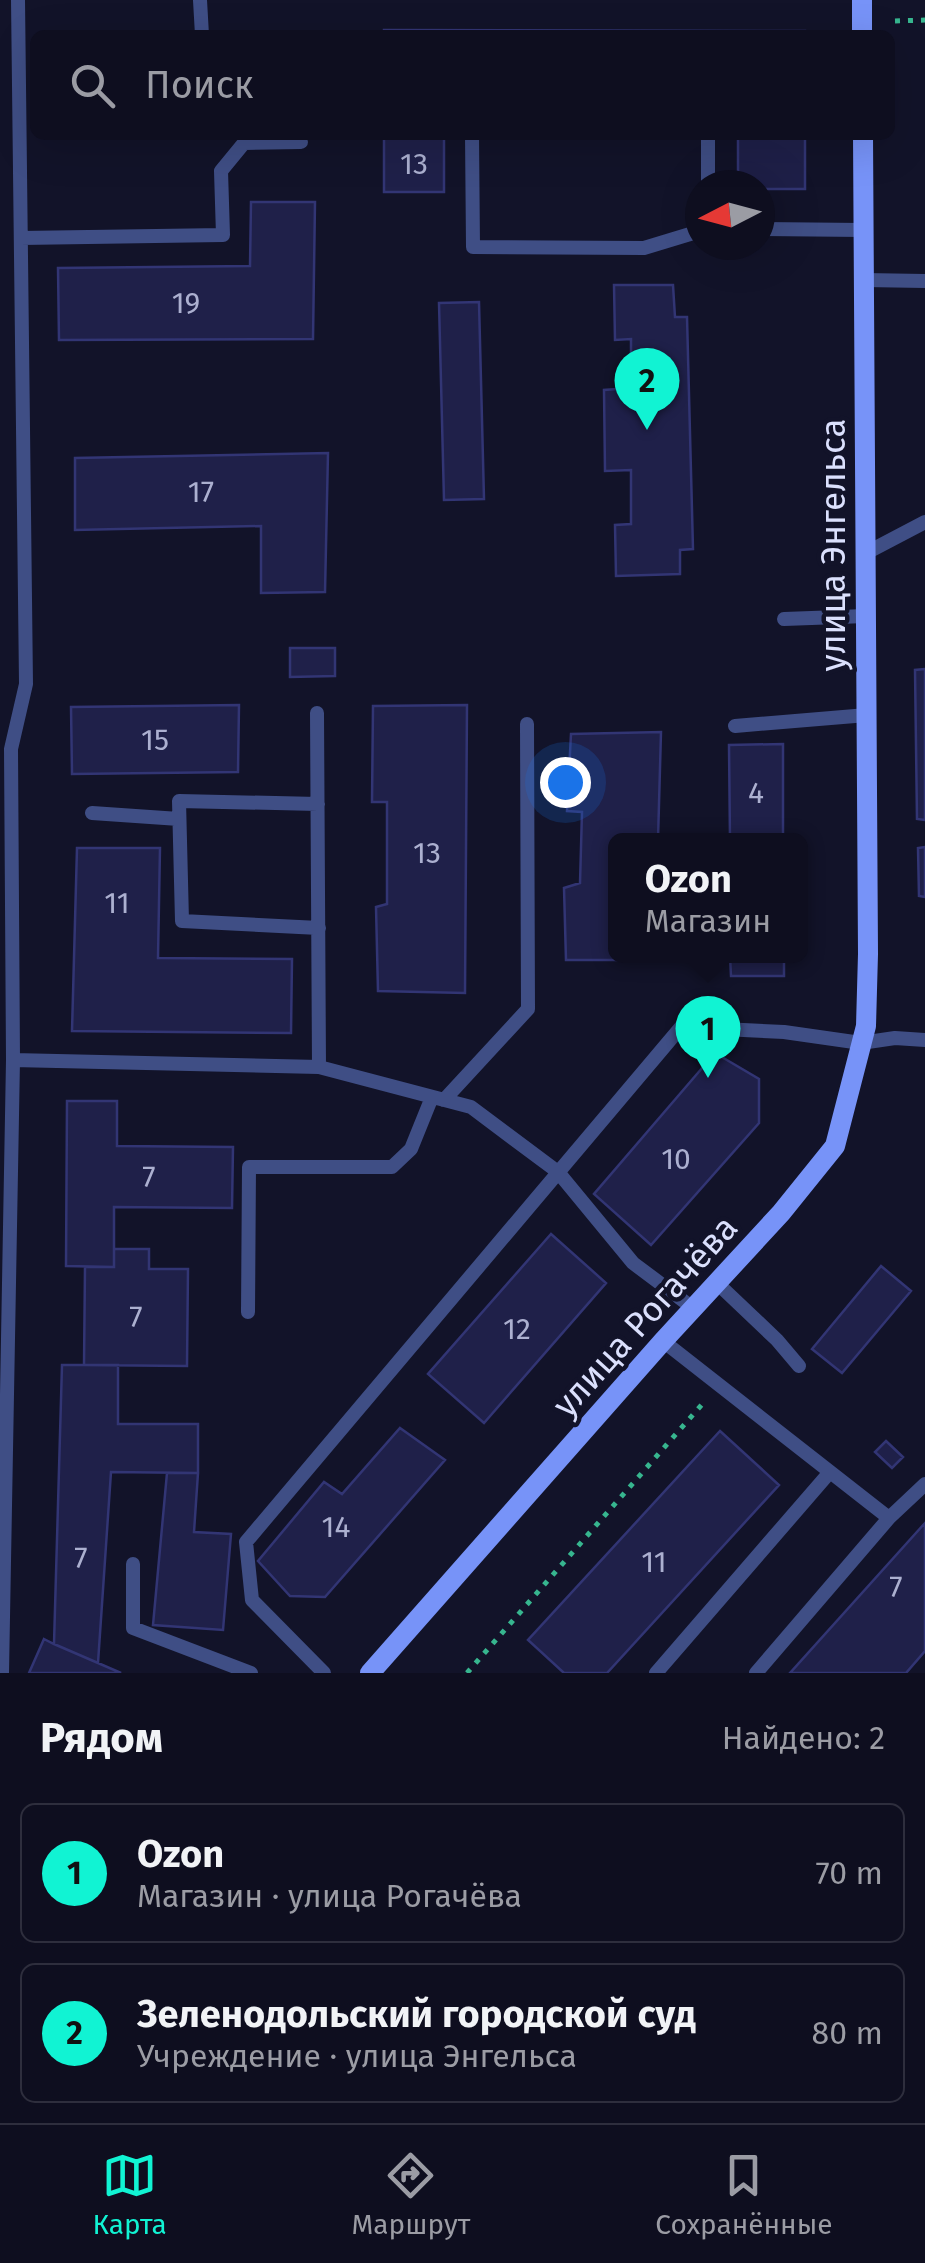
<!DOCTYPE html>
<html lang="ru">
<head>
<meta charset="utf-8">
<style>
	body { margin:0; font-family:"Fira Sans",sans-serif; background:#1c1c2c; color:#f1f3f6 }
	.compass { position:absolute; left:685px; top:170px; width:90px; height:90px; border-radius:50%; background:#0e0e1f; box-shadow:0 10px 40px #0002; rotate:264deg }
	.you { position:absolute; left:565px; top:782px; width:35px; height:35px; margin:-25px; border:8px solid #fff; border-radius:50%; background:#1a73e8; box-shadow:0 0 0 15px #1a73e833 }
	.badge { display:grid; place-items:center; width:65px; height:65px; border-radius:50%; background:#11f3d3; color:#111; font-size:32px; font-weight:700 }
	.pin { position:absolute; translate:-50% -82px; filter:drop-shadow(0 2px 5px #0008) }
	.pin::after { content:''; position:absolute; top:52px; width:35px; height:30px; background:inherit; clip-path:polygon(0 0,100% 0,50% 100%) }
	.popup { position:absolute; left:608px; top:833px; width:200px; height:130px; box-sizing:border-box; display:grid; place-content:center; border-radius:15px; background:#0e0e1f; filter:drop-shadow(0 2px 8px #0005); font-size:32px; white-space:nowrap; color:#9b9ca4 }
	.popup b { font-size:38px; color:#f1f3f6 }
	.popup::after { content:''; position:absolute; left:50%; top:100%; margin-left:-20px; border:20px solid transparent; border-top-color:#0e0e1f }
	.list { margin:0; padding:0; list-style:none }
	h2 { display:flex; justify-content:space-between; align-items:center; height:130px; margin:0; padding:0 40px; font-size:42px }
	h2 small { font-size:32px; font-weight:400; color:#9b9ca4 }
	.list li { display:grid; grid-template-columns:65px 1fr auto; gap:30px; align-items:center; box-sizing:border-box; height:140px; margin:0 20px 20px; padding:0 20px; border:2px solid #2e2e3d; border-radius:15px }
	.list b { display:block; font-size:38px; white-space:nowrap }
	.list p { margin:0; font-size:32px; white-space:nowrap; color:#9b9ca4 }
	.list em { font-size:32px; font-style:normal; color:#9b9ca4 }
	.icon { flex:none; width:55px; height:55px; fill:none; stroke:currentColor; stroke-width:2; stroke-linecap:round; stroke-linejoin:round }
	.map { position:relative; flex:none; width:925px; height:1673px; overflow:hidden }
	.search { position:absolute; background:#0e0e1f; box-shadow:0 10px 40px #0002; left:30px; right:30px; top:30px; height:110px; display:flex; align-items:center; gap:25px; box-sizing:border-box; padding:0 35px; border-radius:15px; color:#9b9ca4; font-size:38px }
	.sheet { height:450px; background:#0e0e1f }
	nav { display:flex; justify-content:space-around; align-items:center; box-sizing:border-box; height:140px; border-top:2px solid #2e2e3d; background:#0e0e1f; font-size:28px; color:#9b9ca4 }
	nav a { display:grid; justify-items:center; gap:5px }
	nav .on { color:#11f3d3 }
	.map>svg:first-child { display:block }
</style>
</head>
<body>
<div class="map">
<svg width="925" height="1673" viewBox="0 0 925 1673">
	<rect width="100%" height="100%" fill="#121329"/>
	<path fill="#1f2049" stroke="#323574" stroke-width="2.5" d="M384 30 805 31V35H384Z
		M384 135H444V192H384Z
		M738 135H805V189H760V185H738Z
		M251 202H315L313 339 59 340 58 268 250 266Z
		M614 285H673L675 317H687L693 549 680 550V574L616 576 615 525 631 524V470L605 471 604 390 631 388V339L615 340Z
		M479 302 484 499 444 500 439 303Z
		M328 453 325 592 261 593V526L75 530V458Z
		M290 648H335V676L290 677Z
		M925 669V820L917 819 915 670Z
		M239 705 238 772 72 774 71 707Z
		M467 705 465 993 378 991 376 907 387 904V802H372L373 706Z
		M661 732 658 840H616V956H654V960H566L564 888 580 883 582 812 567 811 571 734Z
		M783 744V840H730L729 745Z
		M925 847V897L919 896 918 848Z
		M77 848H160L158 958 292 959 291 1033 72 1031Z
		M730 956H784V976H731Z
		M715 1053 759 1079V1123L651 1245 594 1194Z
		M67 1101H117V1146L233 1147 232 1208 114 1207V1267L66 1266Z
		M551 1234 606 1283 484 1423 428 1374Z
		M114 1249H149V1269H188L187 1366 84 1365 85 1267H114Z
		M881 1266 911 1291 842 1373 812 1349Z
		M62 1365H118V1424H198V1473L111 1472 98 1663 54 1644Z
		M400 1428 445 1460 325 1597 290 1596 258 1561 324 1482 342 1494Z
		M720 1431 779 1485 607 1673H564L528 1640Z
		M886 1441 903 1457 892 1468 875 1452Z
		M167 1473H198L194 1532 231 1534 223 1630 153 1625Z
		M925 1523V1651L906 1673H790Z
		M44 1639 54 1644 121 1673H29Z"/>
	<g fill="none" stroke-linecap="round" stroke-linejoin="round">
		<path stroke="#37b68f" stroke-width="5" stroke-dasharray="5 8" stroke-linecap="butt" d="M895 21 925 20
			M467 1673 704 1402"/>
		<path stroke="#3f4e85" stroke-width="14" d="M200 0 202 35
			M472 135 473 247 644 248 700 231
			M708 135V185
			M760 229 863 230
			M21 238 223 235 221 171 244 143 301 142
			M864 280 925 281
			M866 553 925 522
			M784 619 866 616
			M317 713 319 1067
			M735 726 867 715
			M318 804 179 801 182 921 319 928
			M92 813 179 819
			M13 1060 11 749 26 684 18 0
			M444 1100 528 1009 527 724
			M717 1283 777 1340 799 1366
			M248 1312 249 1167H392L411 1149 432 1097
			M663 1341 889 1518 925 1484
			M133 1564V1628L251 1673
			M2 1673 13 1060 319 1067 471 1107 558 1172 633 1263 693 1308
			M324 1673 252 1600 246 1542 681 1027 784 1032 861 1043 895 1038 925 1040
			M656 1673 830 1472
			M756 1673 889 1518"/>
		<path stroke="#7793f8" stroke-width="20" d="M862 0V35
			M370 1673 663 1341 781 1213 835 1146 866 1026 868 954 863 135"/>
	</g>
	<g text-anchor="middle" stroke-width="9" stroke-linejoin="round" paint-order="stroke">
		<g font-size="30" fill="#acb0d0">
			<text x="414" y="174">13</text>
			<text x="186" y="313">19</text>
			<text x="201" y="502">17</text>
			<text x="155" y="750">15</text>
			<text x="756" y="803">4</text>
			<text x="427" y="863">13</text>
			<text x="117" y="913">11</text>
			<text x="676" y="1169">10</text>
			<text x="149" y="1187">7</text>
			<text x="136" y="1327">7</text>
			<text x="517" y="1339">12</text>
			<text x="336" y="1537">14</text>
			<text x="81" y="1568">7</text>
			<text x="654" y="1572">11</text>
			<text x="896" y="1597">7</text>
		</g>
		<g font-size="35" fill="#dbe0fd" stroke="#121329">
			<text transform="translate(833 545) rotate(-90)" y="12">улица Энгельса</text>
			<text transform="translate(645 1316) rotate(-48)" y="12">улица Рогачёва</text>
		</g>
	</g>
</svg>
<svg class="compass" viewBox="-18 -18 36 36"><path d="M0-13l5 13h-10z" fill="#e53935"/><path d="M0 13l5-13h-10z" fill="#9b9ca4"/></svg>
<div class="you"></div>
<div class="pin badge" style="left:708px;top:1078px">1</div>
<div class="popup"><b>Ozon</b>Магазин</div>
<div class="pin badge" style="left:647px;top:430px">2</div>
<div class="search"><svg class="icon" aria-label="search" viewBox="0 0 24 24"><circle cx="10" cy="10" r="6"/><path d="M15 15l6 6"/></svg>Поиск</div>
</div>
<section class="sheet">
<h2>Рядом<small>Найдено: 2</small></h2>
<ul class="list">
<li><span class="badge">1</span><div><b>Ozon</b><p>Магазин · улица Рогачёва</p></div><em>70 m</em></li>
<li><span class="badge">2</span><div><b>Зеленодольский городской суд</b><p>Учреждение · улица Энгельса</p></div><em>80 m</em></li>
</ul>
</section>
<nav>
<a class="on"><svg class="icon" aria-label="map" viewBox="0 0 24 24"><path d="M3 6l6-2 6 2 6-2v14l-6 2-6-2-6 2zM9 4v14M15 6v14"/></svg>Карта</a>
<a><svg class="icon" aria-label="directions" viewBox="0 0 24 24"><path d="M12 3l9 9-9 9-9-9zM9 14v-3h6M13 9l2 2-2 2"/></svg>Маршрут</a>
<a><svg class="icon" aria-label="saved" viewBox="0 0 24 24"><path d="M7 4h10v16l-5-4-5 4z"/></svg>Сохранённые</a>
</nav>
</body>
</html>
